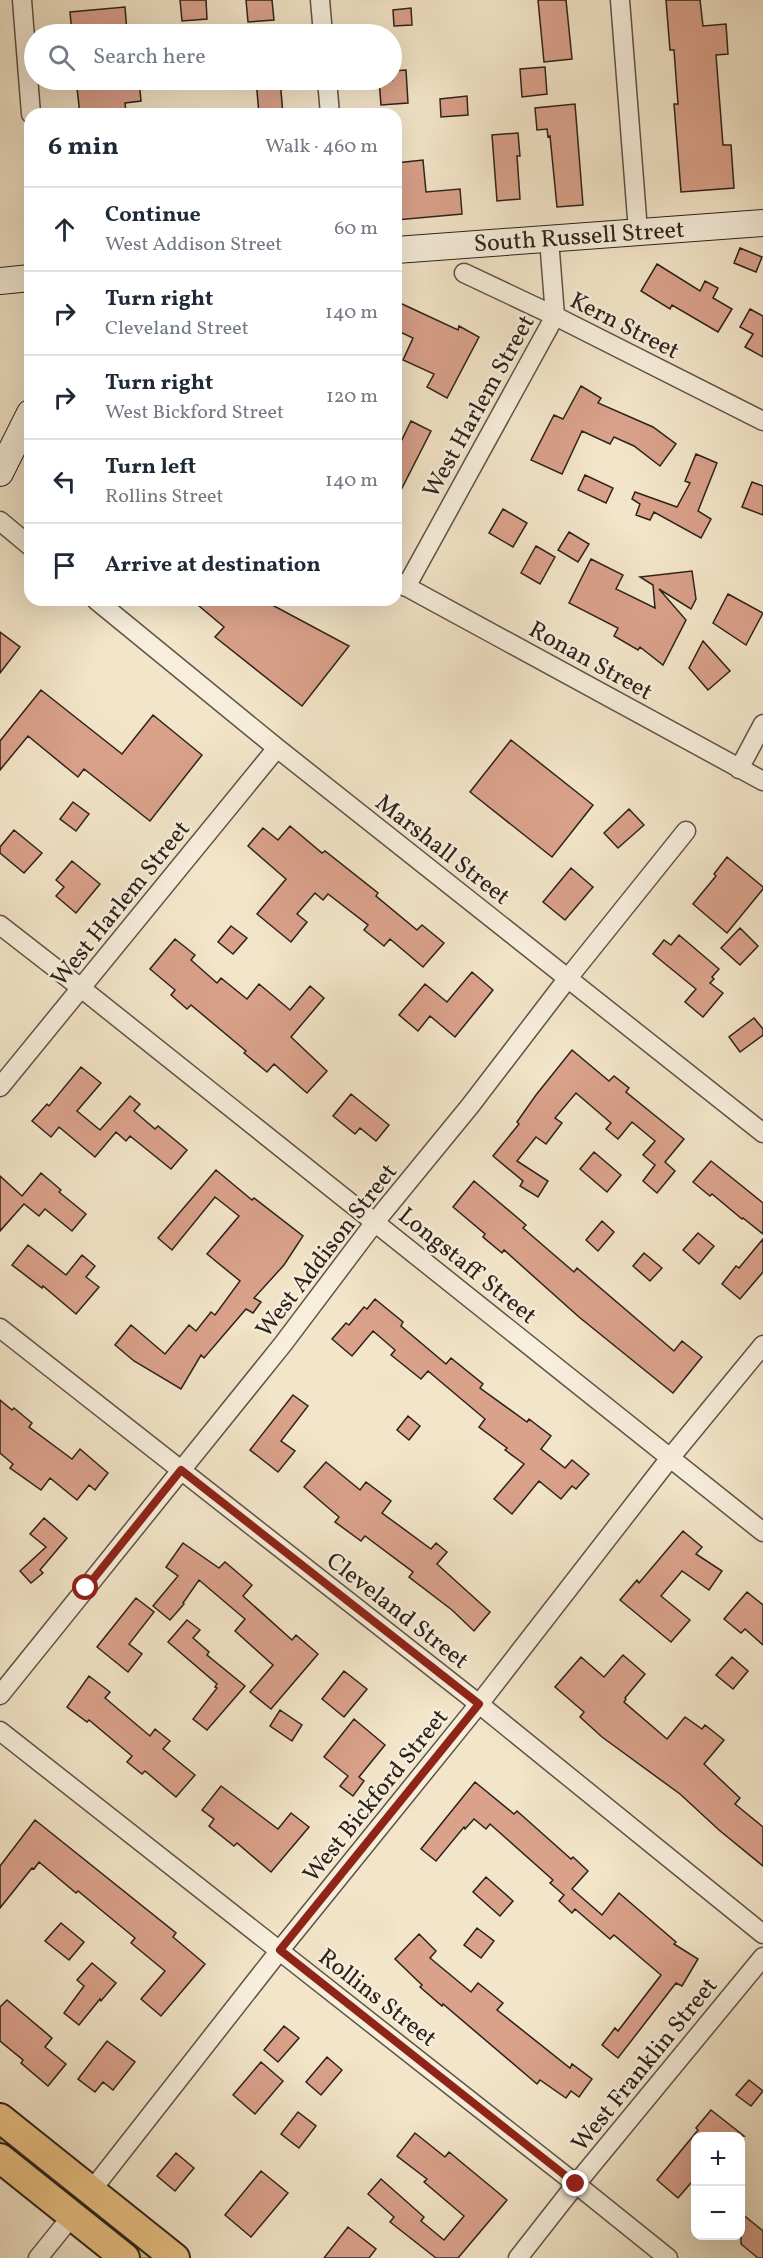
<!DOCTYPE html>
<html lang="en">
<head>
<meta charset="utf-8">
<style>
	body { margin:0; font-family:Vollkorn,serif; background:#f6f6f7; color:#1f2937 }
	.controls { position:absolute; right:18px; bottom:18px; display:grid; overflow:hidden; border-radius:12px; box-shadow:0 6px 24px #0002 }
	.controls button { width:54px; height:54px; display:grid; place-items:center; padding:0; border:0; border-bottom:2px solid #e0e1e3; background:#fff; color:#1f2937; font:30px sans-serif }
	.stop { position:absolute; width:18px; height:18px; margin:-14px; border:4px solid #8f2418; border-radius:50%; background:#fff }
	.stop.end { background:#8f2418; border-color:#fff; box-shadow:0 2px 6px #0008 }
	.list { margin:0; padding:0; list-style:none }
	h2 { display:flex; justify-content:space-between; align-items:center; height:78px; margin:0; padding:0 24px; font-size:26px }
	h2 small { font-size:20px; font-weight:400; color:#747a83 }
	.list li { display:grid; grid-template-columns:39px 1fr auto; gap:18px; align-items:center; box-sizing:border-box; height:84px; padding:0 24px; border-top:2px solid #e0e1e3 }
	.list b { display:block; font-size:22px; white-space:nowrap }
	.list p { margin:0; font-size:20px; white-space:nowrap; color:#747a83 }
	.list em { font-size:20px; font-style:normal; color:#747a83 }
	.icon { flex:none; width:33px; height:33px; fill:none; stroke:currentColor; stroke-width:2; stroke-linecap:round; stroke-linejoin:round }
	.map { position:relative; flex:none; width:763px; height:2258px; overflow:hidden }
	.search { position:absolute; background:#fff; box-shadow:0 6px 24px #0002; left:24px; top:24px; width:378px; height:66px; display:flex; align-items:center; gap:15px; box-sizing:border-box; padding:0 21px; border-radius:33px; color:#747a83; font-size:22px }
	.panel { position:absolute; background:#fff; box-shadow:0 6px 24px #0002; left:24px; top:108px; width:378px; height:498px; border-radius:18px }
	.map>svg:first-child { display:block }
</style>
</head>
<body>
<div class="map">
<svg width="763" height="2258" viewBox="0 0 763 2258">
	<rect width="100%" height="100%" fill="#f3e5c9"/>
	<filter id="stains"><feTurbulence type="fractalNoise" baseFrequency=".00333" numOctaves="4"/><feColorMatrix values="0 0 0 0 .2 0 0 0 0 .09 0 0 0 0 .02 0 0 0 .5 -.17"/></filter>
	<radialGradient id="worn" r=".72"><stop offset=".6" stop-color="#630" stop-opacity="0"/><stop offset="1" stop-color="#630" stop-opacity=".3"/></radialGradient>
	<path fill="#c3c291" stroke="#787256" stroke-width="1.5" d="M0 2137 152 2258H134L0 2153Z"/>
	<path fill="#daa18b" stroke="#2d221b" stroke-width="1.5" d="M180 0H206L207 19 182 21Z
		M246 0H272L274 20 248 22Z
		M538 0H566L572 59 544 62Z
		M666 0H700L703 26 726 24 728 54 716 55 723 145H731L734 188 681 192 674 104H678L674 50H670Z
		M125 7 127 33 72 34 70 12Z
		M411 8 412 25 394 26 393 10Z
		M545 67 547 94 522 97 520 69Z
		M406 70 408 103 381 105 379 80H392V71Z
		M76 80H102L103 84 139 80 141 101 125 103 126 114H80Z
		M256 80H280L283 114H259Z
		M467 96 468 115 441 117 440 99Z
		M575 104 583 205 557 207 550 136 548 137 547 129 537 130 535 108Z
		M518 133 520 156H517L520 199 497 201 492 135Z
		M423 160 426 192 460 189 462 214 396 220V195H398L396 163Z
		M740 248 762 257 756 272 734 263Z
		M657 264 700 291 705 281 718 288 713 298 732 309 718 332 672 305 670 309 641 291Z
		M400 303 458 330 459 326 479 337 447 398 427 387 434 374 403 360 413 338 396 330V312Z
		M750 309 763 316V357L745 347 753 334 740 327Z
		M581 386 601 398 598 403 653 427 676 444 660 466 634 446 614 437 610 444 582 431 562 474 531 460 554 415 563 419Z
		M411 421 431 431 396 500V452Z
		M696 454 717 463 698 511 711 519 701 538 654 512 650 520 636 515 640 504 632 499 635 492 677 507 690 483 685 481Z
		M585 475 613 488 606 503 578 490Z
		M752 482 763 486V515L742 507Z
		M503 509 527 523 513 547 489 533Z
		M569 532 589 544 578 562 558 550Z
		M536 546 555 557 540 584 521 573Z
		M591 559 623 575 616 589 655 608 653 585 640 577 692 571 696 599 691 609 659 589 686 620 663 665 640 647 638 650 614 636 618 628 569 603Z
		M728 594 763 613 746 645 713 623Z
		M192 600H263L349 646 302 706 215 637 224 627Z
		M0 632 20 647 0 673Z
		M703 641 730 671 708 690 689 668Z
		M41 690 122 754 153 715 202 755 150 821 84 769 78 777 28 736 0 770V741Z
		M511 740 593 805 552 857 470 792Z
		M73 802 89 814 76 831 60 819Z
		M629 809 644 825 618 848 604 833Z
		M290 826 322 853 325 851 378 893 376 896 417 930 422 925 444 943 423 967 390 939 384 946 364 930 368 925 328 894 323 900 315 893 297 914 307 922 291 942 257 914 286 879 248 846 263 828 278 840Z
		M14 830 42 853 24 873 0 853V847Z
		M727 857 763 887V889L727 933 693 904 716 876 714 874Z
		M72 861 100 884 76 913 56 896 64 887 56 880Z
		M571 868 593 887 565 920 543 902Z
		M231 926 247 938 233 954 218 942Z
		M740 928 758 946 740 965 721 948Z
		M679 935 719 969 712 977 714 979 710 983 723 993 703 1017 685 1002 696 989 653 954 664 940 671 945Z
		M175 939 195 955 191 960 217 983 221 978 247 999 259 984 290 1010 310 986 324 998 291 1037 327 1071 307 1093 274 1064 267 1072 244 1053 246 1051 191 1005 187 1009 171 995 175 990 150 969Z
		M472 972 493 990 455 1037 430 1016 418 1031 399 1015 425 984 447 1002Z
		M754 1018 763 1029V1035L740 1052 729 1037Z
		M572 1050 609 1081 614 1076 629 1088 626 1092 684 1139 665 1162 675 1171 657 1193 643 1181 655 1165 643 1155 655 1141 632 1122 618 1139 606 1129 611 1123 576 1093 555 1118 562 1123 546 1144 536 1137 517 1161 548 1181 538 1197 520 1186 523 1181 493 1156 519 1124 517 1122 536 1095Z
		M81 1067 101 1083 77 1111 100 1130 130 1096 140 1104 134 1111 155 1129 158 1126 187 1150 171 1169 130 1136 126 1141 116 1132 95 1157 59 1127 51 1137 32 1121 47 1104 49 1106Z
		M351 1094 389 1125 376 1141 360 1128 355 1134 333 1116Z
		M594 1152 621 1175 607 1192 580 1169Z
		M711 1161 763 1203V1234L743 1218 742 1219 712 1194 710 1196 693 1182Z
		M216 1170 252 1200 254 1198 303 1236 284 1265 254 1298 261 1302 253 1313 246 1309 204 1358 201 1355 181 1389 134 1361 115 1345 131 1325 165 1354 189 1325 196 1331 211 1312 215 1315 240 1281 207 1254 239 1216 215 1197 172 1250 158 1238Z
		M41 1173 61 1190 59 1192 86 1214 72 1231 45 1209 39 1216 24 1204 0 1231V1176L22 1196Z
		M474 1181 526 1225 523 1228 574 1272 577 1268 674 1351 682 1341 702 1357 673 1393 579 1317 504 1250 502 1253 483 1237 485 1234 453 1207Z
		M602 1221 614 1232 598 1251 586 1240Z
		M698 1233 714 1246 699 1264 683 1250Z
		M763 1239V1272L740 1299 722 1284 736 1266 739 1268Z
		M28 1245 66 1275 82 1255 95 1266 86 1277 99 1287 76 1314 43 1286 42 1288 12 1265Z
		M644 1253 662 1268 650 1281 633 1266Z
		M375 1299 403 1322 401 1326 446 1364 451 1358 483 1384 480 1388 527 1422 529 1419 551 1436 541 1449 565 1468 572 1460 589 1474 576 1489 572 1486 561 1499 539 1481 512 1514 494 1499 524 1464 505 1450 507 1448 479 1427 485 1419 428 1371 421 1379 391 1355 395 1350 373 1331 352 1356 332 1339 346 1323 349 1325 364 1307 367 1309Z
		M293 1395 308 1406 281 1441 295 1451 278 1472 250 1450Z
		M0 1400 12 1410 14 1408 32 1423 29 1427 72 1459 80 1449 108 1473 95 1490 89 1485 77 1500 50 1478 41 1490 10 1468 13 1464 0 1453Z
		M408 1416 420 1426 409 1440 397 1430Z
		M326 1462 360 1490 366 1482 391 1501 382 1513 431 1549 436 1543 447 1552 437 1564 490 1612 474 1631 452 1610 409 1577 413 1572 365 1536 361 1541 335 1522 339 1517 304 1487Z
		M44 1518 67 1538 40 1570 43 1573 31 1583 20 1571 46 1547 30 1534Z
		M683 1531 702 1547 696 1554 722 1571 709 1590 682 1571 661 1596 690 1620 671 1642 620 1600 637 1580 639 1583Z
		M183 1543 219 1568 225 1562 252 1585 243 1596 292 1640 296 1635 318 1654 271 1709 250 1692 273 1665 235 1631 245 1619 199 1580 183 1603 184 1604 170 1620 153 1606 178 1576 166 1567Z
		M747 1592 763 1605V1645L745 1629 741 1633 724 1619Z
		M136 1598 154 1612 129 1644 142 1654 128 1672 97 1647Z
		M187 1620 200 1630 193 1638 209 1652 207 1655 245 1686 207 1730 193 1719 217 1688 215 1687 217 1684 168 1642Z
		M623 1655 645 1674 625 1698 626 1699 624 1702 667 1739 685 1717 702 1729 705 1725 724 1740 704 1764 740 1798 735 1804 763 1827V1866L719 1830 680 1794 602 1737 580 1717 584 1712 555 1687 581 1657 604 1677Z
		M732 1657 748 1671 733 1689 716 1675Z
		M344 1671 367 1689 344 1717 322 1699Z
		M89 1676 110 1692 105 1698 150 1736 155 1729 170 1741 163 1749 195 1775 176 1797 145 1771 142 1774 127 1762 132 1756 89 1720 87 1722 67 1707Z
		M280 1710 302 1725 292 1741 270 1726Z
		M354 1719 385 1745 359 1777 364 1781 353 1796 340 1786 348 1776 324 1757Z
		M475 1782 514 1814 517 1811 571 1859 573 1857 588 1871 572 1889 602 1915 619 1893 676 1942 674 1944 698 1959 682 1986 676 1983 618 2058 602 2045 615 2028 618 2031 661 1975 614 1935 610 1939 575 1909 572 1913 559 1901 564 1895 550 1883 553 1880 490 1824 486 1829 474 1819 465 1829 464 1827 436 1861 421 1849Z
		M221 1786 278 1829 291 1813 309 1827 271 1872 237 1843 234 1846 209 1826 214 1819 202 1810Z
		M35 1820 176 1933 173 1937 205 1964 161 2016 141 1999 165 1971 131 1943 135 1938 78 1891 76 1893 39 1862 34 1869 32 1868 0 1908V1866Z
		M486 1877 513 1901 500 1916 473 1892Z
		M61 1923 84 1942 69 1960 45 1941Z
		M477 1928 494 1941 481 1958 464 1945Z
		M419 1934 436 1951 430 1958 471 1992 478 1983 503 2003 497 2010 570 2068 572 2064 592 2079 579 2097 571 2091 566 2098 540 2080 537 2084 443 2004 442 2006 420 1987 422 1985 395 1959Z
		M92 1963 116 1983 101 2001 100 1999 79 2025 64 2013 84 1986 77 1980Z
		M7 2000 52 2038 45 2047 66 2064 48 2086 21 2063 23 2060 0 2041V2007Z
		M284 2026 299 2038 278 2062 264 2050Z
		M107 2041 135 2062 113 2090 103 2082 95 2092 78 2079Z
		M327 2057 342 2070 321 2095 306 2082Z
		M261 2062 283 2081 255 2114 233 2095Z
		M749 2080 763 2091 751 2106 736 2095Z
		M711 2110 744 2136H696V2177L678 2198 657 2180 698 2130 696 2128Z
		M298 2112 316 2126 299 2148 281 2134Z
		M415 2133 445 2157 449 2152 507 2200 458 2258H436L390 2222 394 2217 368 2194 381 2179 424 2217 421 2221 444 2240 464 2216 424 2182 427 2179 397 2156Z
		M176 2153 194 2168 175 2191 157 2176Z
		M261 2171 288 2193 251 2237 225 2215Z
		M741 2213 763 2231V2258H758L741 2244Z
		M348 2227 376 2249 369 2258H324Z"/>
	<g fill="none" stroke-linecap="round" stroke-linejoin="round">
		<defs>
			<path id="street" d="M22 0 31 114
				M320 0 323 34
				M620 0 638 231
				M327 80 330 114
				M464 273 555 316 763 421
				M0 521 30 546
				M396 581 763 781
				M406 587 555 316 549 239
				M96 600 277 748 763 1133
				M739 769 763 724
				M0 925 81 988 763 1532
				M0 1087 277 748
				M0 1328 479 1704 763 1934
				M0 1695 283 1344 375 1222 470 1106 568 978 686 831
				M0 1731 576 2184 668 2258
				M91 2191 280 1950 479 1704 670 1458 763 1345
				M38 2258 72 2216
				M518 2258 576 2184 763 1957"/>
			<path id="secondary" d="M396 250 763 223
				M0 281 30 278
				M0 473 30 413"/>
			<path id="primary" d="M0 2118 175 2258
				M0 2158 125 2258"/>
		</defs>
		<use href="#street" stroke="#5e5346" stroke-width="21"/>
		<use href="#secondary" stroke="#2d221b" stroke-width="28"/>
		<use href="#primary" stroke="#2d221b" stroke-width="32"/>
		<use href="#street" stroke="#f7eedc" stroke-width="18"/>
		<use href="#secondary" stroke="#f7eedc" stroke-width="26"/>
		<use href="#primary" stroke="#eac284" stroke-width="28"/>
	</g>
	<g fill="none" stroke-linecap="round" stroke-linejoin="round">
		<path stroke="#8f2418" stroke-width="8" d="M86 1588 181 1470 479 1704 280 1950 576 2184"/>
	</g>
	<g text-anchor="middle" stroke-width="5" stroke-linejoin="round" paint-order="stroke">
		<g font-size="24" fill="#2d221b" stroke="#f7eedc">
			<text transform="translate(579 236) rotate(-4)" y="8">South Russell Street</text>
			<text transform="translate(625 325) rotate(27)" y="8">Kern Street</text>
			<text transform="translate(478 406) rotate(-61)" y="8">West Harlem Street</text>
			<text transform="translate(591 660) rotate(29)" y="8">Ronan Street</text>
			<text transform="translate(443 849) rotate(38)" y="8">Marshall Street</text>
			<text transform="translate(120 903) rotate(-51)" y="8">West Harlem Street</text>
			<text transform="translate(326 1250) rotate(-52)" y="8">West Addison Street</text>
			<text transform="translate(468 1265) rotate(39)" y="8">Longstaff Street</text>
			<text transform="translate(398 1610) rotate(38)" y="8">Cleveland Street</text>
			<text transform="translate(375 1795) rotate(-51)" y="8">West Bickford Street</text>
			<text transform="translate(378 1997) rotate(38)" y="8">Rollins Street</text>
			<text transform="translate(644 2064) rotate(-51)" y="8">West Franklin Street</text>
		</g>
	</g>
	<rect width="100%" height="100%" filter="url(#stains)"/>
	<rect width="100%" height="100%" fill="url(#worn)"/>
</svg>
<div class="controls">
<button>+</button>
<button>−</button>
</div>
<div class="stop" style="left:86px;top:1588px"></div>
<div class="stop end" style="left:576px;top:2184px"></div>
<div class="search"><svg class="icon" aria-label="search" viewBox="0 0 24 24"><circle cx="10" cy="10" r="6"/><path d="M15 15l6 6"/></svg>Search here</div>
<section class="panel">
<h2>6 min<small>Walk · 460 m</small></h2>
<ul class="list">
<li><svg class="icon" aria-label="ahead" viewBox="0 0 24 24"><path d="M12 20V5M6 11l6-6 6 6"/></svg><div><b>Continue</b><p>West Addison Street</p></div><em>60 m</em></li>
<li><svg class="icon" aria-label="right" viewBox="0 0 24 24"><path d="M7 20v-9h11M14 6l5 5-5 5"/></svg><div><b>Turn right</b><p>Cleveland Street</p></div><em>140 m</em></li>
<li><svg class="icon" aria-label="right" viewBox="0 0 24 24"><path d="M7 20v-9h11M14 6l5 5-5 5"/></svg><div><b>Turn right</b><p>West Bickford Street</p></div><em>120 m</em></li>
<li><svg class="icon" aria-label="left" viewBox="0 0 24 24"><path d="M17 20v-9H6M10 6l-5 5 5 5"/></svg><div><b>Turn left</b><p>Rollins Street</p></div><em>140 m</em></li>
<li><svg class="icon" aria-label="arrive" viewBox="0 0 24 24"><path d="M6 21V4h12l-3 4 3 4H6"/></svg><div><b>Arrive at destination</b></div></li>
</ul>
</section>
</div>
</body>
</html>
